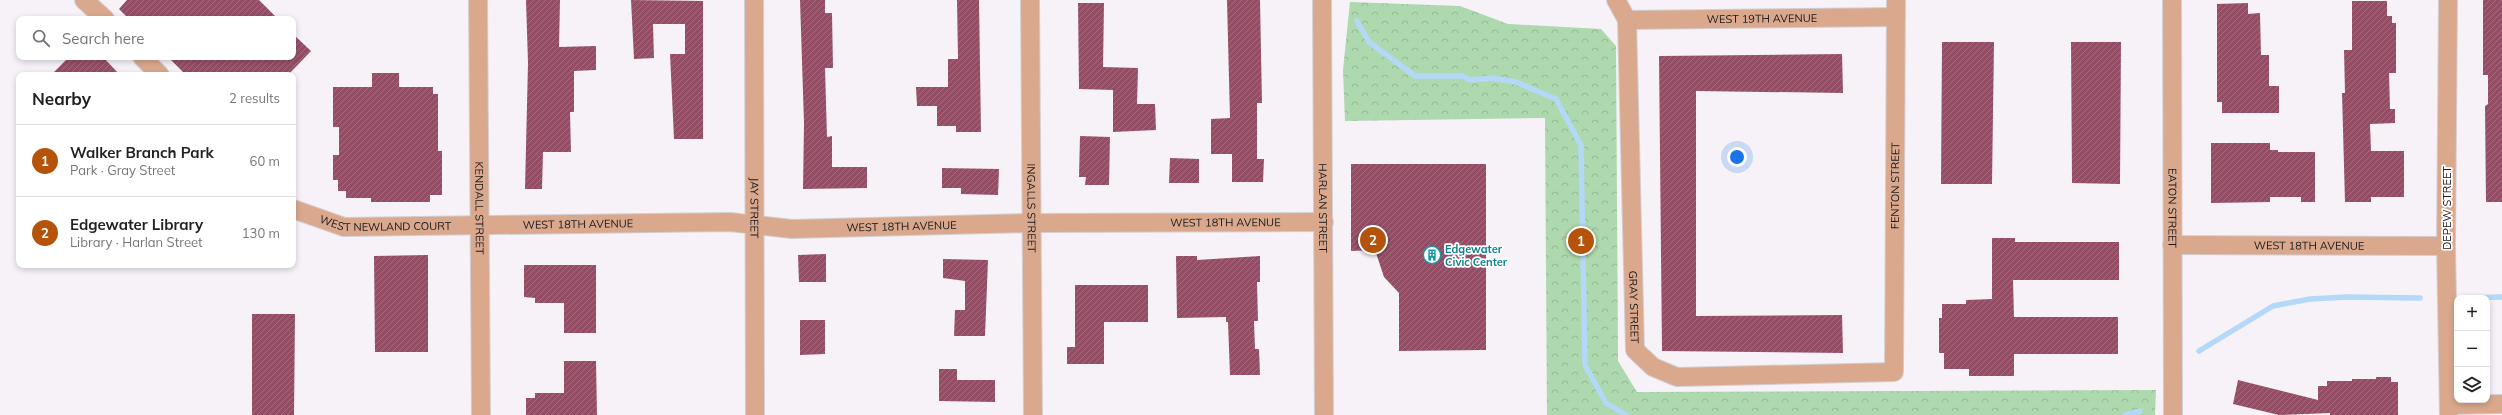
<!DOCTYPE html>
<html lang="en">
<head>
<meta charset="utf-8">
<style>
	body { margin:0; font-family:Mulish,sans-serif; background:#f2f2f2; color:#222 }
	.controls { position:absolute; right:12px; bottom:12px; display:grid; overflow:hidden; border-radius:8px; box-shadow:0 2px 6px #0003 }
	.controls button { width:36px; height:36px; display:grid; place-items:center; padding:0; border:0; border-bottom:1px solid #e0e0e0; background:#fff; color:#222; font:20px sans-serif }
	.you { position:absolute; left:1737px; top:157px; width:14px; height:14px; margin:-10px; border:3px solid #fff; border-radius:50%; background:#1a73e8; box-shadow:0 0 0 6px #1a73e833 }
	.badge { display:grid; place-items:center; width:26px; height:26px; border-radius:50%; background:#b45309; color:#fff; font-size:13px; font-weight:700 }
	.pin { position:absolute; translate:-50% -50%; border:2px solid #fff; box-shadow:0 1px 4px #0006 }
	.list { margin:0; padding:0; list-style:none }
	h2 { display:flex; justify-content:space-between; align-items:center; height:52px; margin:0; padding:0 16px; font-size:17px }
	h2 small { font-size:13px; font-weight:400; color:#767676 }
	.list li { display:grid; grid-template-columns:26px 1fr auto; gap:12px; align-items:center; box-sizing:border-box; height:72px; padding:0 16px; border-top:1px solid #e0e0e0 }
	.list b { display:block; font-size:15px; white-space:nowrap }
	.list p { margin:0; font-size:13px; white-space:nowrap; color:#767676 }
	.list em { font-size:13px; font-style:normal; color:#767676 }
	.icon { flex:none; width:22px; height:22px; fill:none; stroke:currentColor; stroke-width:2; stroke-linecap:round; stroke-linejoin:round }
	.map { position:relative; flex:none; width:2502px; height:415px; overflow:hidden }
	.search { position:absolute; background:#fff; box-shadow:0 2px 6px #0003; left:16px; top:16px; width:280px; height:44px; display:flex; align-items:center; gap:10px; box-sizing:border-box; padding:0 14px; border-radius:8px; color:#767676; font-size:15px }
	.panel { position:absolute; background:#fff; box-shadow:0 2px 6px #0003; left:16px; top:72px; width:280px; height:196px; border-radius:8px }
	.map>svg:first-child { display:block }
</style>
</head>
<body>
<div class="map">
<svg width="2502" height="415" viewBox="0 0 2502 415">
	<defs>
		<pattern id="park-crowns" width="20" height="18" patternUnits="userSpaceOnUse"><rect width="20" height="18" fill="#aed8ad"/><path d="M2 6a3 3 0 1 1 6 0M12 15a3 3 0 1 1 6 0" fill="none" stroke="#95b994"/></pattern>
		<pattern id="building-hatch" width="6" height="6" patternUnits="userSpaceOnUse"><rect width="6" height="6" fill="#934e66"/><path d="M-1 1l2-2M0 6l6-6M5 7l2-2" fill="none" stroke="#9f6e7f"/></pattern>
	</defs>
	<rect width="100%" height="100%" fill="#f6f2f8"/>
	<path fill="url(#park-crowns)" d="M1350 2 1460 6 1508 24 1601 29 1616 46 1618 361 1637 392 2156 390 2155 415H1547L1545 118 1345 121 1343 70Z"/>
	<g fill="none" stroke-linecap="round" stroke-linejoin="round">
		<path stroke="#b4d8f7" stroke-width="5.5" d="M1357 21 1369 42 1415 76H1463L1470 80 1491 78 1516 82 1556 99 1581 145 1585 365 1606 403 1626 415
			M2469 298 2502 297
			M2199 351 2273 306 2310 299 2347 297 2420 298
			M2125 415 2140 411"/>
	</g>
	<path fill="url(#building-hatch)" d="M127 0H259L278 19H129L119 9Z
		M526 0H560L559 47 596 46V70L574 71V112H570L571 152H543L542 189H525L528 63Z
		M631 0 703 1V139H674L670 54H685V24H653L654 58 634 59Z
		M800 0H825V13H832L833 68H825L827 137 832 136V167H867V188L803 189 804 123Z
		M957 0H979L981 132H956V126H937V106H917L916 87H948V59H958Z
		M1227 0H1260L1262 103H1257V159H1264L1263 182H1232V154H1211V119L1230 118Z
		M2483 0H2502V202H2486L2485 106 2488 104V75H2483Z
		M2352 1H2387V16H2392V23H2396V73H2389L2390 109H2395V123L2370 124 2371 151H2404V197H2371V202H2345L2342 93H2345L2344 50H2352Z
		M1078 3H1104L1103 67 1138 68 1137 104H1155L1156 130 1113 132V90L1079 89Z
		M2248 3V14L2260 13 2261 55H2269V86H2279V113H2222V102H2217V4Z
		M293 34 311 51 288 75H186L168 57H293Z
		M1942 42H1994L1992 184H1941Z
		M2071 42H2121L2120 184 2072 183Z
		M1842 54 1843 93 1696 91V316L1842 315 1843 353 1662 351 1659 56Z
		M69 57H103L120 75H51Z
		M372 73H399V87H433V94H438V151H442V195H430V202H371V198H346V191H338V180H333V155H339V127H333V87H372Z
		M1080 136 1110 137 1109 185H1085L1086 177H1079Z
		M2211 143H2270V150H2278V152H2315V202H2301V197H2270V202L2211 203Z
		M1170 158 1199 159V183H1169Z
		M1351 164H1486V350L1399 351V293L1384 277 1375 250 1351 251Z
		M942 168 999 169 998 195 961 194V188H942Z
		M1992 238H2015V242H2119V280H2013L2014 317H2118V354H2014V376H1969V369H1944V353H1939V318H1942V304H1966V300L1992 299Z
		M826 254V282H799L798 255Z
		M428 255V352H375L374 256Z
		M1176 256H1197V260L1260 256V282H1257L1258 321H1254L1255 349H1259L1260 375H1230L1228 322H1226V317L1177 318Z
		M943 259 988 260 985 336H954L955 310H965V281L943 278Z
		M524 265H596V333H564V303H535V298L524 297Z
		M1075 285H1148V322H1104V364H1067V347H1075Z
		M252 314H295L294 415H252Z
		M800 320H825V354L800 355Z
		M564 361H596L597 415H526V398H535V393H564Z
		M939 369H957V380H995V402L939 401Z
		M2376 377H2391V382H2398V415H2330V413L2279 415 2233 404 2238 380 2318 400V386H2327V381H2352V379H2376Z"/>
	<g fill="none" stroke-linecap="round" stroke-linejoin="round">
		<defs>
			<g id="minor">
				<path d="M84 0 105 19"/>
				<path id="s1" d="M478 0 481 415"/>
				<path id="s2" d="M754 0 755 415"/>
				<path id="s3" d="M1030 0 1033 415"/>
				<path id="s4" d="M1322 0 1324 415"/>
				<path id="s5" d="M1616 0 1627 20 1635 350 1653 367 1677 377 1894 372 1896 0"/>
				<path id="s6" d="M2172 0 2173 415"/>
				<path d="M2448 0 2446 246 2449 415"/>
				<path id="s7" d="M1627 20 1896 17"/>
				<path d="M142 57 160 75"/>
				<path id="s8" d="M293 209 344 227 730 222 792 229 1031 223 1324 222"/>
				<path id="s9" d="M2172 245 2446 246"/>
				<path d="M2449 405 2502 404"/>
			</g>
		</defs>
		<use href="#minor" stroke="#d2cfd4" stroke-width="20"/>
		<use href="#minor" stroke="#daa98d" stroke-width="18"/>
	</g>
	<defs>
		<symbol id="building-ring" viewBox="-11 -11 22 22"><circle r="9.5" fill="#fff" stroke="#0f9aa8" stroke-width="1.5"/><path d="M-4-6H4V6H1V3H-1V6H-4ZM-2.5-4.3h1.7v1.8h-1.7ZM.8-4.3h1.7v1.8H.8ZM-2.5-1h1.7V.8h-1.7ZM.8-1h1.7V.8H.8Z" fill="#0f9aa8"/></symbol>
	</defs>
	<g fill-rule="evenodd">
		<use href="#building-ring" x="1422" y="245" width="20" height="20"/>
	</g>
	<g text-anchor="middle" stroke-width="3.5" stroke-linejoin="round" paint-order="stroke">
		<g font-size="11" fill="#181618" stroke="#fff">
			<text dy="4" stroke="none"><textPath href="#s7" startOffset="135">WEST 19TH AVENUE</textPath></text>
			<text dy="4" stroke="none"><textPath href="#s5" startOffset="807">FENTON STREET</textPath></text>
			<text dy="4" stroke="none"><textPath href="#s4" startOffset="208">HARLAN STREET</textPath></text>
			<text dy="4" stroke="none"><textPath href="#s1" startOffset="208">KENDALL STREET</textPath></text>
			<text dy="4" stroke="none"><textPath href="#s2" startOffset="208">JAY STREET</textPath></text>
			<text dy="4" stroke="none"><textPath href="#s3" startOffset="208">INGALLS STREET</textPath></text>
			<text dy="4" stroke="none"><textPath href="#s6" startOffset="208">EATON STREET</textPath></text>
			<text transform="translate(2447 208) rotate(-90)" y="4">DEPEW STREET</text>
			<text dy="4" stroke="none"><textPath href="#s8" startOffset="95">WEST NEWLAND COURT</textPath></text>
			<text dy="4" stroke="none"><textPath href="#s8" startOffset="936">WEST 18TH AVENUE</textPath></text>
			<text dy="4" stroke="none"><textPath href="#s8" startOffset="288">WEST 18TH AVENUE</textPath></text>
			<text dy="4" stroke="none"><textPath href="#s8" startOffset="612">WEST 18TH AVENUE</textPath></text>
			<text dy="4" stroke="none"><textPath href="#s9" startOffset="137">WEST 18TH AVENUE</textPath></text>
			<text dy="4" stroke="none"><textPath href="#s5" startOffset="310">GRAY STREET</textPath></text>
		</g>
		<g font-size="11" font-weight="bold" fill="#0d838f" stroke="#fff" text-anchor="start">
			<text x="1445" y="253">Edgewater<tspan x="1445" dy="13">Civic Center</tspan></text>
		</g>
	</g>
</svg>
<div class="controls">
<button>+</button>
<button>−</button>
<button><svg class="icon" aria-label="layers" viewBox="0 0 24 24"><path d="M12 4l9 5-9 5-9-5zM3 14l9 5 9-5"/></svg></button>
</div>
<div class="you"></div>
<div class="pin badge" style="left:1581px;top:241px">1</div>
<div class="pin badge" style="left:1373px;top:240px">2</div>
<div class="search"><svg class="icon" aria-label="search" viewBox="0 0 24 24"><circle cx="10" cy="10" r="6"/><path d="M15 15l6 6"/></svg>Search here</div>
<section class="panel">
<h2>Nearby<small>2 results</small></h2>
<ul class="list">
<li><span class="badge">1</span><div><b>Walker Branch Park</b><p>Park · Gray Street</p></div><em>60 m</em></li>
<li><span class="badge">2</span><div><b>Edgewater Library</b><p>Library · Harlan Street</p></div><em>130 m</em></li>
</ul>
</section>
</div>
</body>
</html>
